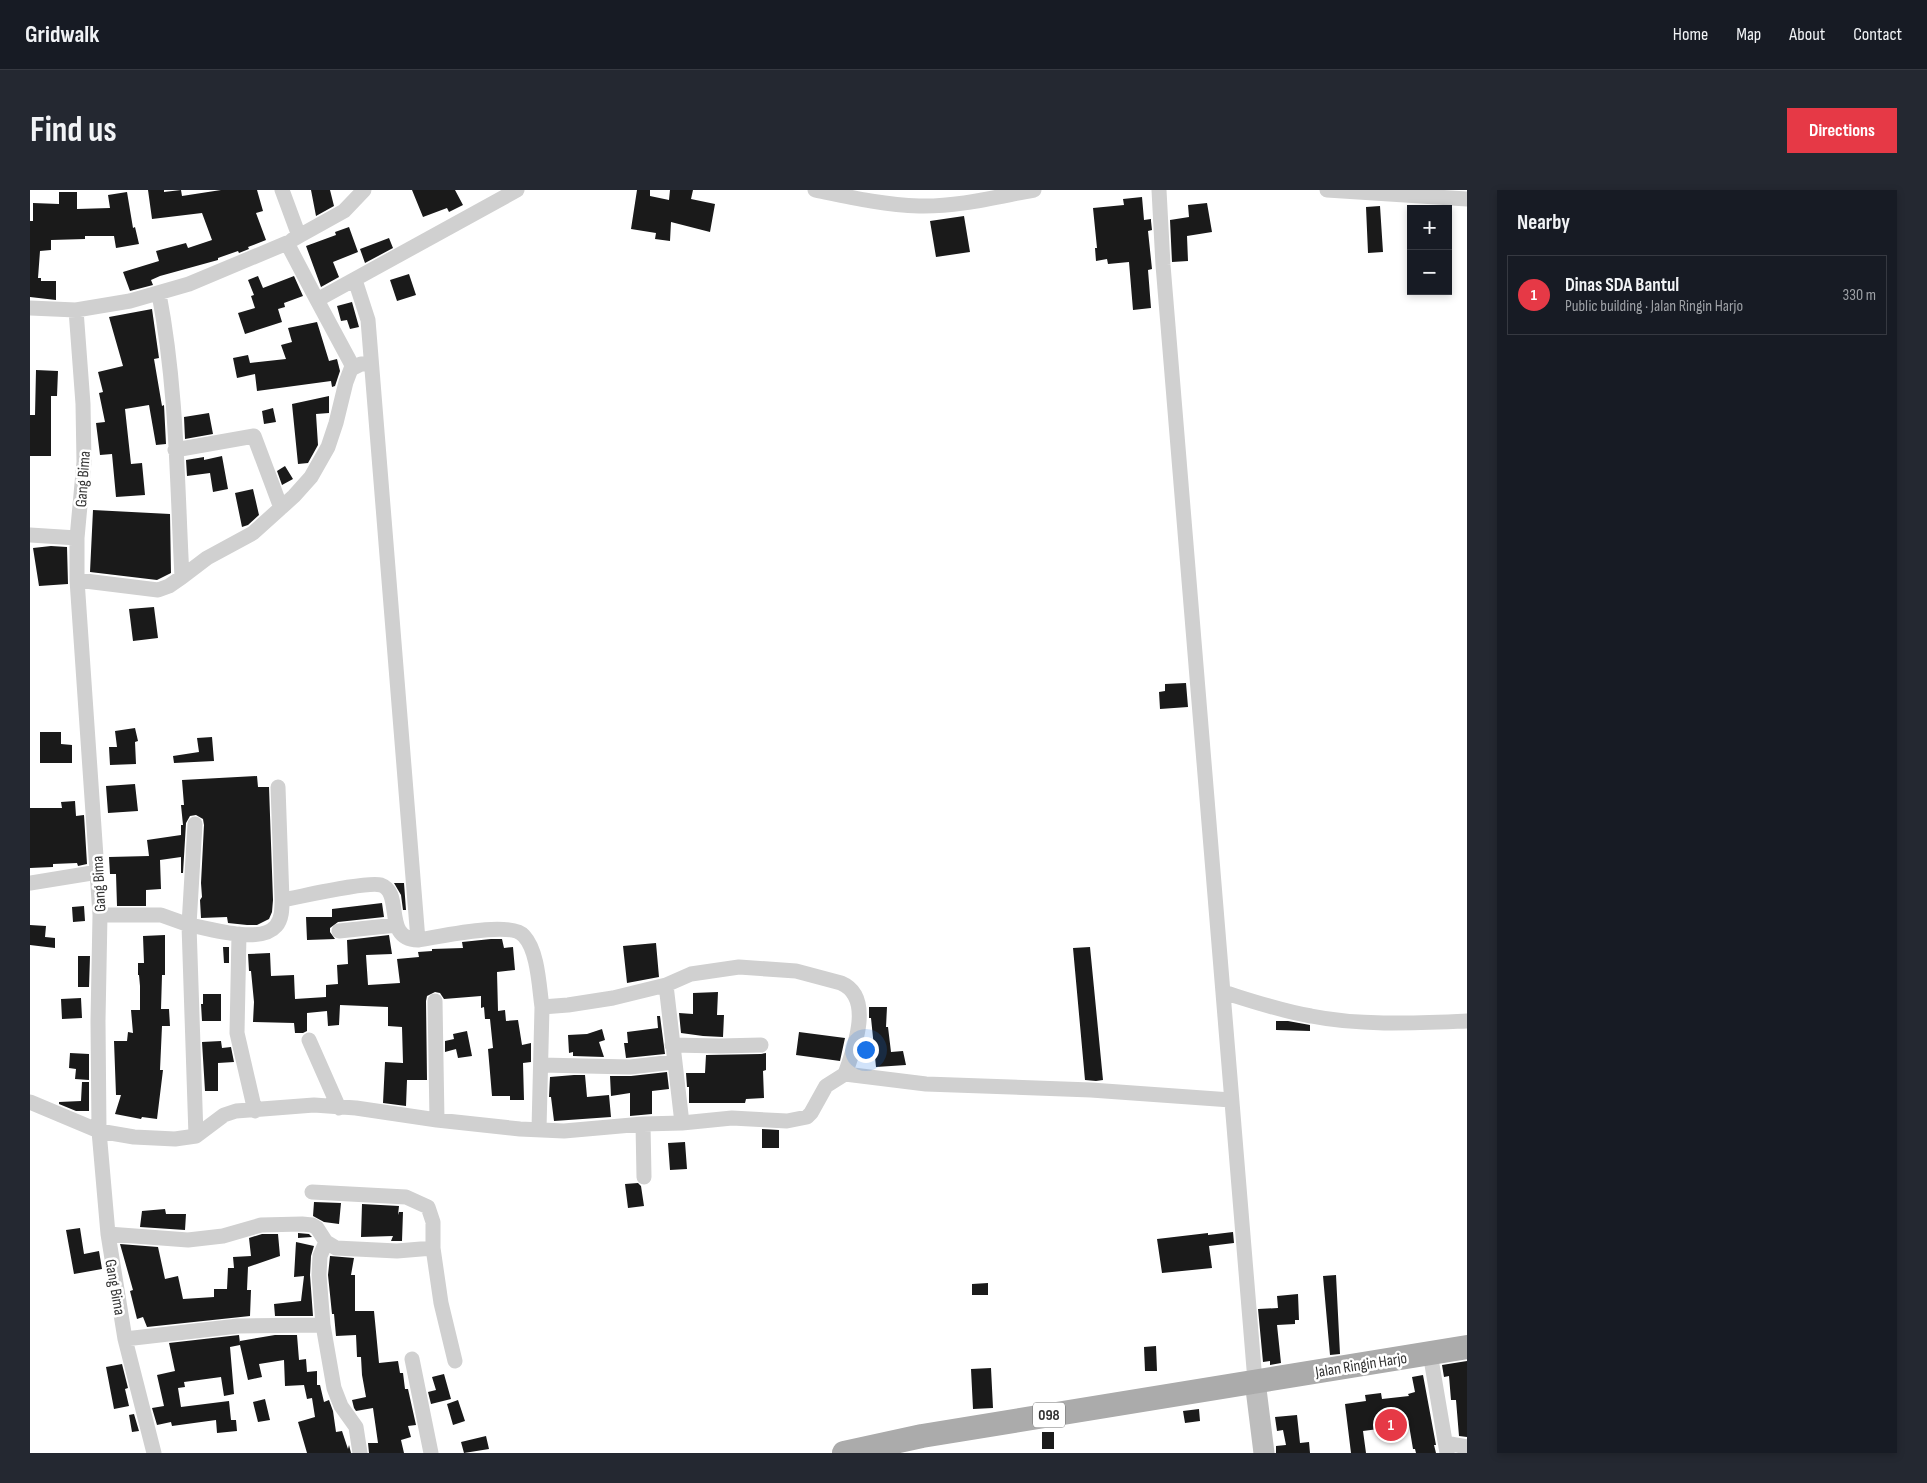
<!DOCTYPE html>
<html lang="en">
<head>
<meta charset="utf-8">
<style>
	body { margin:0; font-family:"Sofia Sans Condensed",sans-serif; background:#242831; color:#f1f3f6 }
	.controls { position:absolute; right:15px; top:15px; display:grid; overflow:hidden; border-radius:0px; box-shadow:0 2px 8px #0003 }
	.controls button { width:45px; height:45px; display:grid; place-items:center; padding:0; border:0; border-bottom:1px solid #363941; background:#171b24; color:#f1f3f6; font:25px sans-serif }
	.you { position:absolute; left:835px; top:859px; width:18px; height:18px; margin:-12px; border:4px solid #fff; border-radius:50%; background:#1a73e8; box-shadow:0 0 0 8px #1a73e833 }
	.badge { display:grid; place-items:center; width:32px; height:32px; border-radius:50%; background:#e63946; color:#fff; font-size:16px; font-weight:700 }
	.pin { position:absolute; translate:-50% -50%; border:2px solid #fff; box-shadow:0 1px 5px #0006 }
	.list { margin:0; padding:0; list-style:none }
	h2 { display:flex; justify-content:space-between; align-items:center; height:65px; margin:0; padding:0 20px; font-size:21px }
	h2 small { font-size:16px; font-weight:400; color:#9ea1a6 }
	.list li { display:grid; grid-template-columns:32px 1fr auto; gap:15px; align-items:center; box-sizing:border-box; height:80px; margin:0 10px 10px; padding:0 10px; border:1px solid #363941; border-radius:0px }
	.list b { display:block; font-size:19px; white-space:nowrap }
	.list p { margin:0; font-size:16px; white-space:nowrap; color:#9ea1a6 }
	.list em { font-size:16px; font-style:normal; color:#9ea1a6 }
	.map { position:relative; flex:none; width:1437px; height:1263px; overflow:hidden; border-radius:0px }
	header { display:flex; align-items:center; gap:30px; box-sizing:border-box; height:70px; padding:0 25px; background:#171b24; border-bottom:1px solid #363941 }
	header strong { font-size:24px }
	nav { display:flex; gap:28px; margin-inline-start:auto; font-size:18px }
	.intro { display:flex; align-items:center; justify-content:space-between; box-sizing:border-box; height:120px; padding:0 30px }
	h1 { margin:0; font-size:35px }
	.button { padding:12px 22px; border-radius:0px; background:#e63946; color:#fff; font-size:18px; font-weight:700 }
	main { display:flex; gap:30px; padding:0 30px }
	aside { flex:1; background:#171b24; border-radius:0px; box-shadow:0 2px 8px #0003 }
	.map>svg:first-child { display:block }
</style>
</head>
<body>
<header>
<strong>Gridwalk</strong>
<nav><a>Home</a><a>Map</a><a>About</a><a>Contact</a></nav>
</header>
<div class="intro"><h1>Find us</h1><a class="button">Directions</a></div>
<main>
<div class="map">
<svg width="1437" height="1263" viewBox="0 0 1437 1263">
	<rect width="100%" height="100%" fill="#fff"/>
	<path fill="#1a1a1a" d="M118 0H134V2L151 0 152 6 191 0H227L233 21 226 23 236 50 218 57 219 59 209 63 208 61 188 68V70L130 86 121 90 123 95 100 101 93 82 129 71 126 61 156 53 158 58 182 50 172 23 122 29Z
		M281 0H300L304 16 286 26Z
		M382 0H425L433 15 419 22 417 18 393 27Z
		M607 0H620V6L639 10 640 0H663L661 9 685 14 680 42 641 32 640 51 625 49 626 43 601 39Z
		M29 2H47V19L80 18 78 5 97 2 103 38 105 37 109 54 86 58 84 46H55V49L21 50V60L10 61 8 88H11V91H26V110L0 107V31H3V13L29 14Z
		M1112 7 1114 30 1121 29V31L1122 40 1118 41 1122 79 1118 80 1121 118 1103 120 1099 72 1078 74 1077 69 1066 71 1065 58H1067L1063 18 1094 15 1093 9Z
		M1177 13 1182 42 1157 46 1158 71 1142 72 1140 30 1159 27 1158 15Z
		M1350 16 1353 62 1338 63 1336 17Z
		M934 26 940 62 906 67 900 31Z
		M319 37 328 62 303 72 309 87 291 97 276 56 306 45 305 42Z
		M359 48 363 58 335 73 330 59Z
		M379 84 386 105 367 111 360 90Z
		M228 86 233 98 264 86 273 106 254 113 255 117 248 119 252 132 215 144 208 123 225 118 221 106 224 105 218 90Z
		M322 112 329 137 320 139 317 130 311 131 307 116Z
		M122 119 129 168 124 169 132 216 134 215 136 254 126 255 119 215 95 219 101 274 112 273 115 305 86 307 82 264 70 265 66 233 75 232 69 203 73 202 68 182 93 176 79 127Z
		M287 132 299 171 307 169 310 181 305 196 302 197 301 191 227 201 225 184 207 188 203 168 218 165 220 173 256 169 251 155 262 152 258 138Z
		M6 180 28 181 27 206H21V266H0V225H5Z
		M299 206V223L286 224 288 255 278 273 268 274 262 214Z
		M243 218 246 232 234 234 232 221Z
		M179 223 183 244 155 249 154 227Z
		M192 266 198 299 183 302 180 283 157 286 156 270 174 267V270Z
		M255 276 263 289 252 295 247 281Z
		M223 299 229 325 218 335 212 337 205 303Z
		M63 320 140 324 141 383 127 390 60 382Z
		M21 356 37 357 38 394 9 396 3 358Z
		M124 417 128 448 103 451 99 419Z
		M1156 493 1158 517 1130 519 1129 502 1135 501V494Z
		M105 538 108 551 105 552 106 574 80 575 79 557H87L85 541Z
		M10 542H31V554L42 555V573H10Z
		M182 547 184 571 144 573 143 566 169 562 167 548Z
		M227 586 228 597H239L243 710 242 722 239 729 227 735H217L198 733 197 727 171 728 170 710 172 707 171 693 174 635 173 629 166 625 160 626 156 633 153 683H151V667L130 670 131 699 116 700V716H87L86 684H80L79 667 119 666 117 650 151 645V635H153L151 615H154L152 590Z
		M105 594 108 621 78 623 76 596Z
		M45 611 46 626 54 625 57 674 48 676 47 673 23 674V677L0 678V618H32L31 612Z
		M364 693H374L376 720H373L371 705Z
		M352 713 354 727 308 732 300 738V742L305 749 277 750 276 727H302V719Z
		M54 716 55 731 43 732 42 717Z
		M0 735 16 736 15 747 25 748V758L0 755Z
		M135 745V785H132L131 819H139L140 836H132L130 880H133L127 929 112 927 111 929 85 924 91 905H86L84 851H97L98 842 103 843 101 820H110V796L109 785H108V773H114L113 746Z
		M359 745 362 764 336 765 338 795 370 793 367 769 389 767 388 762 402 761V759L433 758 432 752 461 749H472L474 758 483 757 485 780 467 782 468 821 475 820 476 831 488 830 492 855 501 853V872L493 873 494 910H480V906H462L458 859 463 858 460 829H455L454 817 451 818V806L414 809 410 803 405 802 397 806 396 811 397 890H377L376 916 353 913 355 872 373 873 372 837 358 836V817L310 815 309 835 298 836 297 821 277 823V841L273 843H265L264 833 223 832 224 812 221 781H219L218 764 240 763 241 786 264 785 265 809 296 807V795L308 794 307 775 318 774 317 750Z
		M626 753 629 787 597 793 593 756Z
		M193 757H199V773H194Z
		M1060 757 1073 890 1066 891 1055 890 1043 758Z
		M48 766H60L59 797H48Z
		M688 802 687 825H694L693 847 673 846 651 843 649 823 663 824V803Z
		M173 804H191V831H172L171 814H173Z
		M51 808 52 828 32 829 31 809Z
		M839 817H857L856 837H858L861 862 873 861 876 875 846 877 841 828H839Z
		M627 826H630L635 864 596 868 594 853H598L597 842 628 838Z
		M1246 831H1258L1280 835V841L1246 840Z
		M572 839 575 850 569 852 574 867 543 866V862L539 863 538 845 557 844Z
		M437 841 442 866 428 868 426 859 415 862V851L424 849 423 844Z
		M769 842 815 848 810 871 766 865Z
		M191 851 192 858 201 857 204 872 188 873V901H175L172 852Z
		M40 863 59 864V890L45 889 46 879 39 878Z
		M736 863V880L733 881 734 908 716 909 715 913H659V897H657L656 883H675L676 865 731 864Z
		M637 882 639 899 622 901V924L600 926V903L581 906 580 886H601Z
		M544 885H555L557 907 579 905 581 927 524 931 521 907H519L520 887Z
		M52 892H59V921H46L29 914V912L51 911Z
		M732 939 749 940V958H732Z
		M655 952 657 979 640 980 638 953Z
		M608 993 611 996 614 1016 598 1018 595 994Z
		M284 1012 311 1013 309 1034 294 1032 283 1026Z
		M332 1014 369 1016 368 1025 369 1022H373L372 1051H361L363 1046 331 1047Z
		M135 1019 136 1024H156L155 1040 110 1037 112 1021Z
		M50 1038 54 1064 69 1061 72 1079 44 1084 36 1040Z
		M1203 1042 1204 1053 1179 1056 1182 1078 1132 1083 1127 1049 1178 1043V1045Z
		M268 1043 279 1044 282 1047 268 1048Z
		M232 1044H248L250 1066 218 1077 217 1100H221L220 1126 117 1137 113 1127 107 1129 100 1101 103 1100 90 1054 128 1057 135 1089 148 1086 153 1109 184 1107V1099H197L198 1078H204L203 1067 221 1066 219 1048Z
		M266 1052 284 1056 281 1066 280 1085 283 1126H245L244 1114 271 1111 274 1086 264 1087Z
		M300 1066 324 1068 321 1085H325V1121H344L349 1173 368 1171 370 1183H373L375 1199H378L386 1235 378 1236 381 1247 371 1250 374 1263H339L338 1253H348L343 1218 326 1221 324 1218 322 1210 336 1207 332 1185 331 1167H327L326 1145 306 1146 304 1124H302L298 1085Z
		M1306 1085 1310 1164 1300 1165 1293 1086Z
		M958 1093V1105H942V1094Z
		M1268 1104 1269 1130H1265V1134L1247 1135 1251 1173 1240 1175V1171L1233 1172 1228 1119 1248 1118 1247 1106Z
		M209 1145 210 1153V1151L245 1145H267L269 1170 276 1169 277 1182 287 1181V1195H290L294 1212 299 1210 303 1221 306 1242 312 1241 318 1259 319 1255 321 1263H277L268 1232 285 1227 282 1208 277 1209 274 1195 255 1196 254 1170 229 1174 232 1187 218 1190 210 1155 200 1157 204 1204 194 1206 191 1187 154 1192 155 1197 148 1198 151 1217 199 1211 201 1230H206L207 1241 187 1243 186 1230 142 1236 141 1232 127 1235 122 1218 134 1216 127 1185 145 1181 139 1153Z
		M1126 1156 1127 1181H1115L1114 1157Z
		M1437 1171V1247L1429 1246 1426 1210H1421L1419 1186 1414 1187 1412 1175Z
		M92 1174 98 1198 95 1199 99 1216 84 1219 76 1177Z
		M961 1178 963 1218 943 1219 941 1179Z
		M414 1184 421 1209 401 1214 398 1202 406 1200 402 1187Z
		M1393 1185 1406 1255H1404L1406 1263H1386L1385 1259H1383L1379 1235 1333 1241 1336 1263H1321L1315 1214 1336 1211 1335 1205 1351 1203 1352 1209 1379 1206 1378 1204 1385 1202 1382 1187Z
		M235 1209 240 1230 228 1232 223 1212Z
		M428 1210 435 1231 423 1235 417 1214Z
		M1169 1219 1170 1231 1155 1233 1153 1221Z
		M104 1224 109 1241 102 1242 99 1225Z
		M1267 1225 1270 1253 1279 1252 1280 1263H1246V1256L1256 1255 1253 1240 1247 1241 1245 1227Z
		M1012 1242H1024V1259H1012Z
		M456 1246 459 1259 434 1263 431 1252Z"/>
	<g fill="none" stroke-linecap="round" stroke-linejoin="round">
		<path stroke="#d0d0d0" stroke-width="15" d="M252 0 269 46 262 50
			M785 0C819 7 854 15 889 16 927 17 966 7 1004 0
			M1129 0 1133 75 1225 1191
			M1297 0 1437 9
			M269 46 314 21 334 0
			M325 90 338 130 388 750C409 747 481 730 494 746 508 761 509 796 512 817L538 815 583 808 636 795 661 784 709 777 766 781 811 793C844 807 824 859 815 884L896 894 1061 900 1201 910
			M287 110 323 177
			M0 118 46 120 100 111 159 94 257 53 287 110 487 0
			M46 120 53 214 54 272 47 348V390L70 725 68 831 69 941 78 1044 95 1149 124 1263
			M145 260 224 246 251 318
			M0 345 47 348
			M152 387 177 368 223 343 264 306 281 287 298 257 306 233 316 192 321 179 331 174H340
			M47 390 128 400 139 396 152 387C147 293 147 197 129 104
			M0 693 68 682
			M252 710C270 707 337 691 351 695 374 703 352 749 388 750
			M70 725H131L159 735 165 634
			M309 741 367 735
			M209 744 207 843 225 921
			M636 795 652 933
			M1193 802C1222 811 1251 821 1281 826 1331 836 1386 833 1437 831
			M405 811 407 930
			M279 850 309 918
			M642 855 690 856 731 855
			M511 875 600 877 644 872
			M0 912 69 941 104 947 145 949 166 946 194 925 206 921 284 915 326 918 407 930 490 939 534 941 613 934 652 933 702 928 757 931 777 927 781 923 796 896 815 884
			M613 934 614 987
			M509 939 512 817
			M166 946 159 735C180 738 230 755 246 736 252 729 252 719 252 710L248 597
			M282 1002 376 1007 398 1017 403 1032V1058L411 1113 425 1171
			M78 1044 158 1050 193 1046 231 1035 272 1034 282 1035 287 1038 296 1052 306 1058 367 1061 403 1058
			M296 1052 290 1066 289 1085 293 1135 304 1198 311 1216 326 1237 330 1263
			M95 1149 208 1136 293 1135
			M1400 1163 1417 1263
			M382 1169 401 1263
			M1416 1253 1437 1257"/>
		<path stroke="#bdbdbd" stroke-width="21" d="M1225 1191 1234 1263"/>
		<path stroke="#ababab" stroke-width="24" d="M814 1263 892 1246 1437 1157"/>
	</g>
	<g text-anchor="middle" stroke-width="5" stroke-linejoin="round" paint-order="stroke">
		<rect fill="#fff" stroke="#707070" stroke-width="1" x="1003" y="1212.5" width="32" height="25" rx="4"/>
		<g font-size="15" font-weight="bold" fill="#333">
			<text x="1019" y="1230">098</text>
		</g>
		<g font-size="16" fill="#333" stroke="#fff">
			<text transform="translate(52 289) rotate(-86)" y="6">Gang Bima</text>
			<text transform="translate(68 694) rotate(-93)" y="6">Gang Bima</text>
			<text transform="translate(86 1097) rotate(80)" y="6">Gang Bima</text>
			<text transform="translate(1331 1174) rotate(-9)" y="6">Jalan Ringin Harjo</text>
		</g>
	</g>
</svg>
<div class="controls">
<button>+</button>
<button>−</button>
</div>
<div class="you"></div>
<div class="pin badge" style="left:1361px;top:1235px">1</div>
</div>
<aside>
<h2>Nearby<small></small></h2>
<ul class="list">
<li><span class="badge">1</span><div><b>Dinas SDA Bantul</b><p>Public building · Jalan Ringin Harjo</p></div><em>330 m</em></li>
</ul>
</aside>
</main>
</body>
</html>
